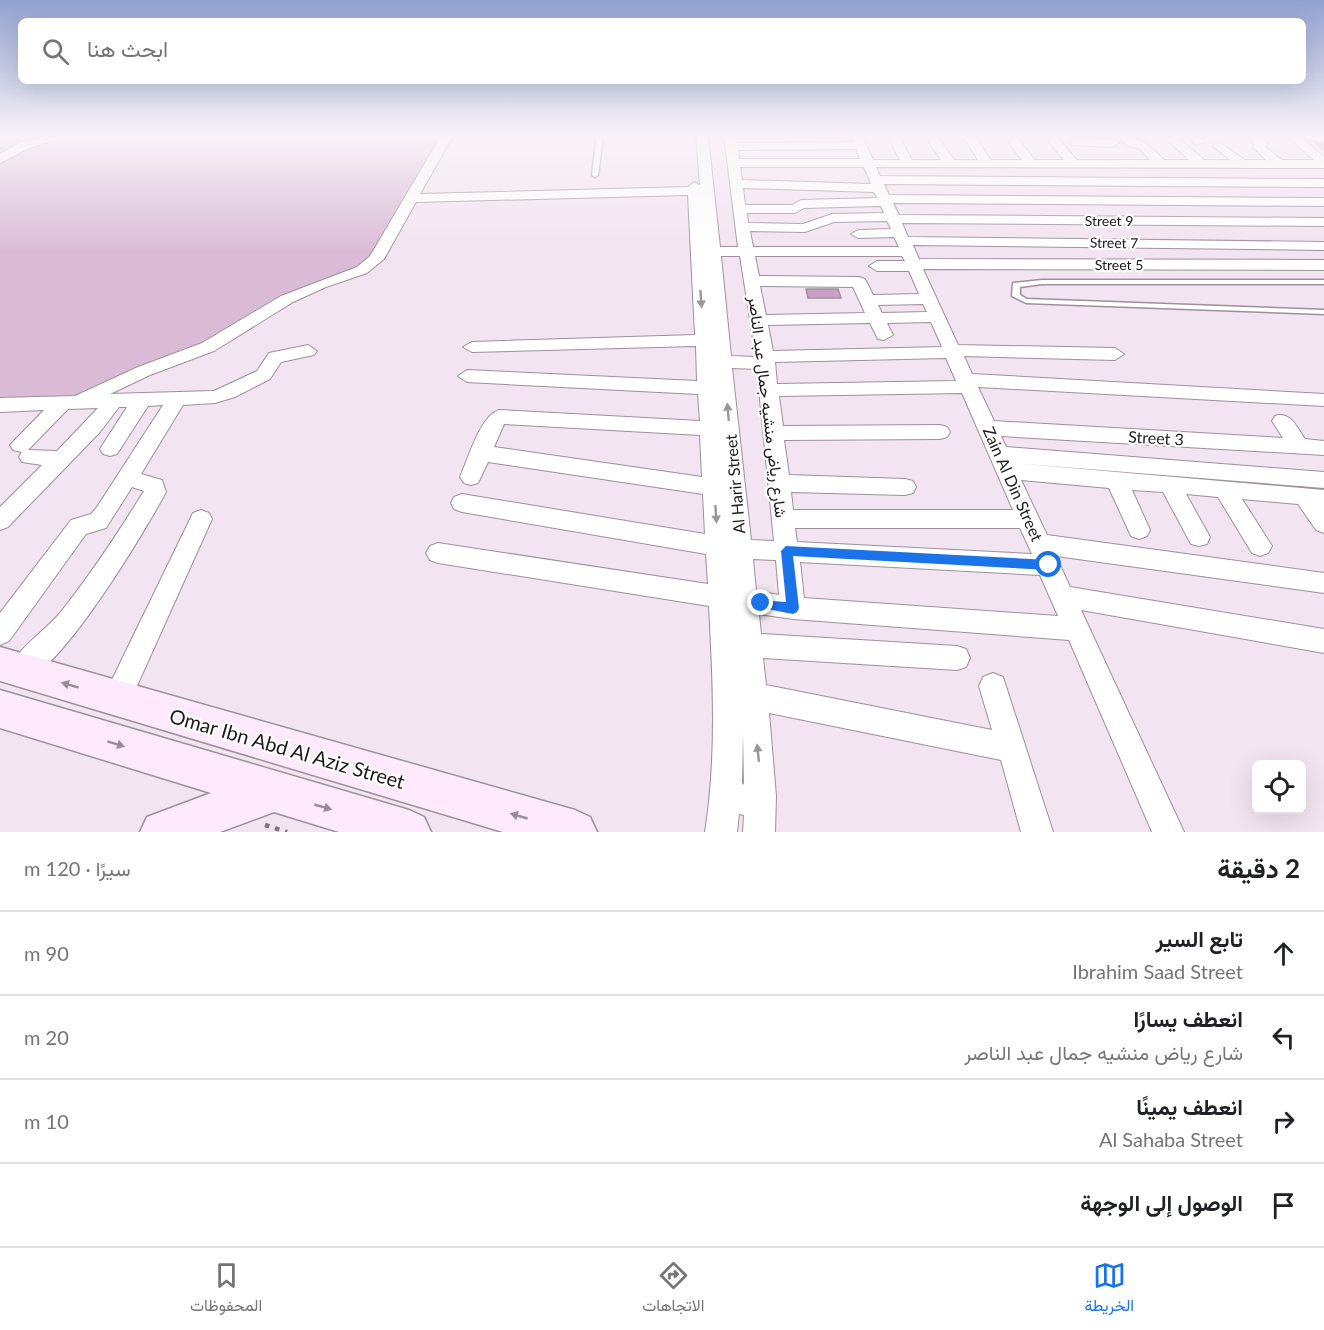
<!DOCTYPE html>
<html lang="ar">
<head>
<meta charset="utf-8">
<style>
	body { margin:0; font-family:Lato,Vazirmatn,sans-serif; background:#f6f6f6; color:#202124; direction:rtl }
	.controls { position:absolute; right:18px; bottom:18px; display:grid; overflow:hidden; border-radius:9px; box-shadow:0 6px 24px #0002 }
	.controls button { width:54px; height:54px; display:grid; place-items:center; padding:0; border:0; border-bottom:2px solid #e0e0e0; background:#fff; color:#202124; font:30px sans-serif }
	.stop { position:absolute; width:18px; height:18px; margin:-14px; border:4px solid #1a73e8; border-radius:50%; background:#fff }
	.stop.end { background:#1a73e8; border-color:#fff; box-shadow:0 2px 6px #0008 }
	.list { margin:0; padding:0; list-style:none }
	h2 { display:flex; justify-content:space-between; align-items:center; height:78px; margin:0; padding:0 24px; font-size:26px }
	h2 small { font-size:20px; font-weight:400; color:#757577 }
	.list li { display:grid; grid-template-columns:39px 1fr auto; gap:18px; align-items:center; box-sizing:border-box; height:84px; padding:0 24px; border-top:2px solid #e0e0e0 }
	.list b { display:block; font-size:22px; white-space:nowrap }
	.list p { margin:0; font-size:20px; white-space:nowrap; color:#757577 }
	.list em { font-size:20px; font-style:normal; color:#757577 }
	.icon { flex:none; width:33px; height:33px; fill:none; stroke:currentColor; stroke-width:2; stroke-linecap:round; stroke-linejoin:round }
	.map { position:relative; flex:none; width:1324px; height:832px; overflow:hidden; direction:ltr }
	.search { position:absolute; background:#fff; box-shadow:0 6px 24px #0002; left:18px; right:18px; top:18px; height:66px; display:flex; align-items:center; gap:15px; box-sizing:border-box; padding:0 21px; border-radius:9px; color:#757577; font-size:22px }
	.sheet { height:414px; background:#fff }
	nav { display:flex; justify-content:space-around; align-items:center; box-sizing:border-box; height:84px; border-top:2px solid #e0e0e0; background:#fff; font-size:16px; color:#757577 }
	nav a { display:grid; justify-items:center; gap:3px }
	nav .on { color:#1a73e8 }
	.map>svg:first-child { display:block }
</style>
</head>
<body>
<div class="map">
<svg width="1324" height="832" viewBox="0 0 1324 832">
	<rect width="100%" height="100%" fill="#f2e4f0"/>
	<path fill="#d9bbd6" d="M0 136H447L365 269 314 286 176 366 80 400 0 404Z"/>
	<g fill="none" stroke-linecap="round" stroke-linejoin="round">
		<path fill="#b088ad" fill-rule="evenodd" d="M1304 136H1315L1324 143V151Z"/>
	</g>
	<path fill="#c9a0c5" stroke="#9f929e" stroke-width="1.5" d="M806 289H838L841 298H808Z"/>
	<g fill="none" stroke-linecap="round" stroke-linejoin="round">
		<defs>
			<path id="lane" d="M597 136H603L598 175 595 177 592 175Z
				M1042 280H1324V284H1042L1020 287V295L1027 299 1324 310V314L1026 303 1012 296 1013 283Z"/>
			<path id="street" d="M50 136H69L29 148 0 163V154L21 142Z
				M441 136H453L420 194 688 187 694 182 700 185 696 136H708L720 247H738L724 136H736L737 143 853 142 850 136H862L873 160H900L887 136H899L912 160H941L925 136H937L954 160H978L963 136H975L991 160H1022L1004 136H1016L1035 160H1064L1044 136H1056L1077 160H1150L1140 149 1128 146 1117 136C1137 134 1151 146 1164 160H1189L1163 136H1176L1204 160H1230L1213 146 1219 142 1245 160H1266L1253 147 1255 144 1247 136H1260L1268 144 1265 147 1282 160H1314L1287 136H1300L1324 157V168L876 167 880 176 1324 179V187L884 184 889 195 1324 198V206L893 203 899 215 1324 218V226L902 223 908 237 1324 242V250L913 245 919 259 1324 260V270L923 269 958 345 1115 348 1124 354 1115 360 964 356 972 374 1324 394V406L978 387 994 421 1283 438 1272 421 1275 416C1291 411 1297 428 1305 439L1324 441V455L1001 436 1006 447 1324 472V488L1013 463 1324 490V533L1316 530 1298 504 1242 499 1272 546 1268 553 1260 556 1252 553 1218 497 1186 494 1210 537 1207 544 1199 546 1191 544 1163 492 1132 490 1150 530 1147 536 1139 539 1131 536 1109 488 1021 480 1047 535 1324 573V593L1056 556 1070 587 1324 629V653L1081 610 1184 832H1152L1069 640 793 619 759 614 761 634 957 646 966 649 970 658 966 667 957 670 763 658 766 685 992 730 979 686 983 677 993 673 1003 677 1053 832H1021L1001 760 769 713 776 796 775 832H743L744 815 739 814 737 832H705C717 756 713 682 709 606L438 563 430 560 426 553 430 546 438 543 708 584 706 554 462 512 454 509 451 503 454 497 462 494 705 534 703 494 488 462 478 483 471 485 464 483 460 477C468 459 480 416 499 410L700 421 698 394 467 382 458 376 467 370 697 381 696 346 472 352 463 347 472 342 695 335 688 195 416 202 384 259 367 273 326 287 293 302 214 351 150 375 110 394 214 391 257 371 269 353 308 345 317 351 314 355 281 362 270 379 235 397 215 403 183 405 141 474 162 480 166 492C142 536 64 667 21 684L12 680 8 671C17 648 44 632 60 613 91 574 118 533 144 491L132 487 106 528 86 534 9 641 0 645V613L71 520 91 514 97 507 163 405 148 406 117 454 110 456 103 454 100 449 127 407H119L100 432 8 527 0 530V507L42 465 22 462 19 457 22 452 13 450 10 445 44 410 0 412V398L75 396 138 367 202 343 281 296 357 267 370 256ZM856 149 860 159H739L738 150ZM740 167H864L871 184 742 180ZM743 188 874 192 877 198 801 200 792 205H745ZM881 206 884 213 832 214 803 224 748 223 747 213H795L804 208ZM887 221 891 229 858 230 851 234 858 238 894 237 899 247H753L750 231 805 232 834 222ZM721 256H740L756 357 731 356ZM755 256H902L905 261H877L869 266 877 271H909L919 294 873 295 865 279 859 277 759 276ZM760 286 853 287 865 313 766 315ZM923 304 927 312 882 313 878 305ZM931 322 942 347 773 351 768 325 870 323 878 339 884 340 893 335 887 323ZM946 358 956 381 777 384 775 362ZM732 368 757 369 774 541 751 540ZM962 393 1013 510H793L791 492 905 495 913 493 916 487 913 481 905 479 789 475 784 440 940 439 947 437 950 432 947 427 940 425 783 426 779 396ZM98 408 57 451 28 450 68 409ZM504 424 700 435 702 477 494 447ZM795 528H1020L1032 554 797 542ZM753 559 776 560 779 595 756 591ZM800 562 1040 575 1058 616 804 598ZM743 733 744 785 742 783Z
				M1187 136H1200L1206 142 1196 145Z
				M1304 136H1324V142L1305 139Z
				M1076 138 1113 139 1119 143 1113 147 1072 145 1070 142Z
				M201 510 209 513 212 519 127 708 117 712 107 708 103 699 107 690 193 513Z"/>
			<path id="secondary" d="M0 647 575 810 590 817 597 832H503L0 681Z
				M0 690 409 810 424 817 431 832H339L274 812 220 832H140L147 817 211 793 0 728Z"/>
		</defs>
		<use href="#lane" stroke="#9d909b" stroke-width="3"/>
		<use href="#street" stroke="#9d909b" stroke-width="2"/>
		<use href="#secondary" stroke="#9d909b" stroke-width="3"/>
		<path stroke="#7e757d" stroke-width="4.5" stroke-dasharray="4.5 6" stroke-linecap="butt" d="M265 825 287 832"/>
		<use href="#lane" fill="#fff" fill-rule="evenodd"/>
		<use href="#street" fill="#fff" fill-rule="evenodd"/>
		<use href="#secondary" fill="#fee9fd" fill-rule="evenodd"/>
	</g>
	<defs><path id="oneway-solid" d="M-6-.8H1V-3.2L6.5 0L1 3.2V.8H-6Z" transform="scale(1.5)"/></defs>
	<g fill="#999799">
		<use href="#oneway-solid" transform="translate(701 299) rotate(86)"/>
		<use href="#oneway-solid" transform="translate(728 412) rotate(-95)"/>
		<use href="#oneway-solid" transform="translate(716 514) rotate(86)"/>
		<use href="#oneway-solid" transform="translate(758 753) rotate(-96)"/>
	</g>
	<g fill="#998b98">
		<use href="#oneway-solid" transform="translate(70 685) rotate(-163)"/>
		<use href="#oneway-solid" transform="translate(116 744) rotate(17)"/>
		<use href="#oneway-solid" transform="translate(323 807) rotate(16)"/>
		<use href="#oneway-solid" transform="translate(519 816) rotate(-164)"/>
	</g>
	<linearGradient id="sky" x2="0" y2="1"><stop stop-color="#91a2d0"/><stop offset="0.54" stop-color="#f9f3f8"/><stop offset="1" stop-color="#f9f3f8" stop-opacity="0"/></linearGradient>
	<rect width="1324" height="252" fill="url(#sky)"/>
	<path fill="#1a73e8" d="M786 546 1049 560 1055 565 1049 570 793 556 799 608 797 612 793 614 757 607V600L786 602 781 551Z"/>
	<g text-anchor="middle" stroke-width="4.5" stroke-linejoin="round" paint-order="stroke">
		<g font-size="14" fill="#1d181d" stroke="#fff">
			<text x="1109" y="226">Street 9</text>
			<text transform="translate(1114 243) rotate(1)" y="5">Street 7</text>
			<text x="1119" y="270">Street 5</text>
		</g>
		<g font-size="16" fill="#1d181d" stroke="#fff">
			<text transform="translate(768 407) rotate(83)" y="6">شارع رياض منشيه جمال عبد الناصر</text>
			<text transform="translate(1156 438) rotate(3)" y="6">Street 3</text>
			<text transform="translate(735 484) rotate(-95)" y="6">Al Harir Street</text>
			<text transform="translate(1013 484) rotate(66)" y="6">Zain Al Din Street</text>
		</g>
		<g font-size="20" fill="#1d181d" stroke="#fff">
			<text transform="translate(287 749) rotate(16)" y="7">Omar Ibn Abd Al Aziz Street</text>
		</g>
	</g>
</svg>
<div class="controls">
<button><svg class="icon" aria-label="locate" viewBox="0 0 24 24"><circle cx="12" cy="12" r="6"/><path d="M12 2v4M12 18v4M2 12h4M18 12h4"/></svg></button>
</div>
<div class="stop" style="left:1049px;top:565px"></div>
<div class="stop end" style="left:761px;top:603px"></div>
<div class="search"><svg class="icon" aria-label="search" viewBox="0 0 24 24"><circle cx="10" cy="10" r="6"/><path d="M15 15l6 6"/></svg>ابحث هنا</div>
</div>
<section class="sheet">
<h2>2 دقيقة<small>سيرًا · 120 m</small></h2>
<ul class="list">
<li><svg class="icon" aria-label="ahead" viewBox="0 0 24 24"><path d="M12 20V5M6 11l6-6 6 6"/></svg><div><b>تابع السير</b><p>Ibrahim Saad Street</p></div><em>90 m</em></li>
<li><svg class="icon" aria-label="left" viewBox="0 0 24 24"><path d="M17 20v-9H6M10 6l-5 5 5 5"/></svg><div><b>انعطف يسارًا</b><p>شارع رياض منشيه جمال عبد الناصر</p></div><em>20 m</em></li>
<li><svg class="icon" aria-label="right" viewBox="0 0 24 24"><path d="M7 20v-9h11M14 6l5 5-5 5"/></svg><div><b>انعطف يمينًا</b><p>Al Sahaba Street</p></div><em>10 m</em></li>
<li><svg class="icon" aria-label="arrive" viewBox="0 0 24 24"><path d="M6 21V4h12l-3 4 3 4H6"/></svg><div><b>الوصول إلى الوجهة</b></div></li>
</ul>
</section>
<nav>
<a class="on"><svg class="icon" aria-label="map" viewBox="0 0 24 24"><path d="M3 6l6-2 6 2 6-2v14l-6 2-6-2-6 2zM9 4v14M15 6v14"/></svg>الخريطة</a>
<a><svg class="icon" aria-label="directions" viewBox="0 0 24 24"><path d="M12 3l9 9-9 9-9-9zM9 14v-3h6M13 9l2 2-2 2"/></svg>الاتجاهات</a>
<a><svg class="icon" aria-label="saved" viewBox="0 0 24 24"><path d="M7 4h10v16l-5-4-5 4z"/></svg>المحفوظات</a>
</nav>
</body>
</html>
